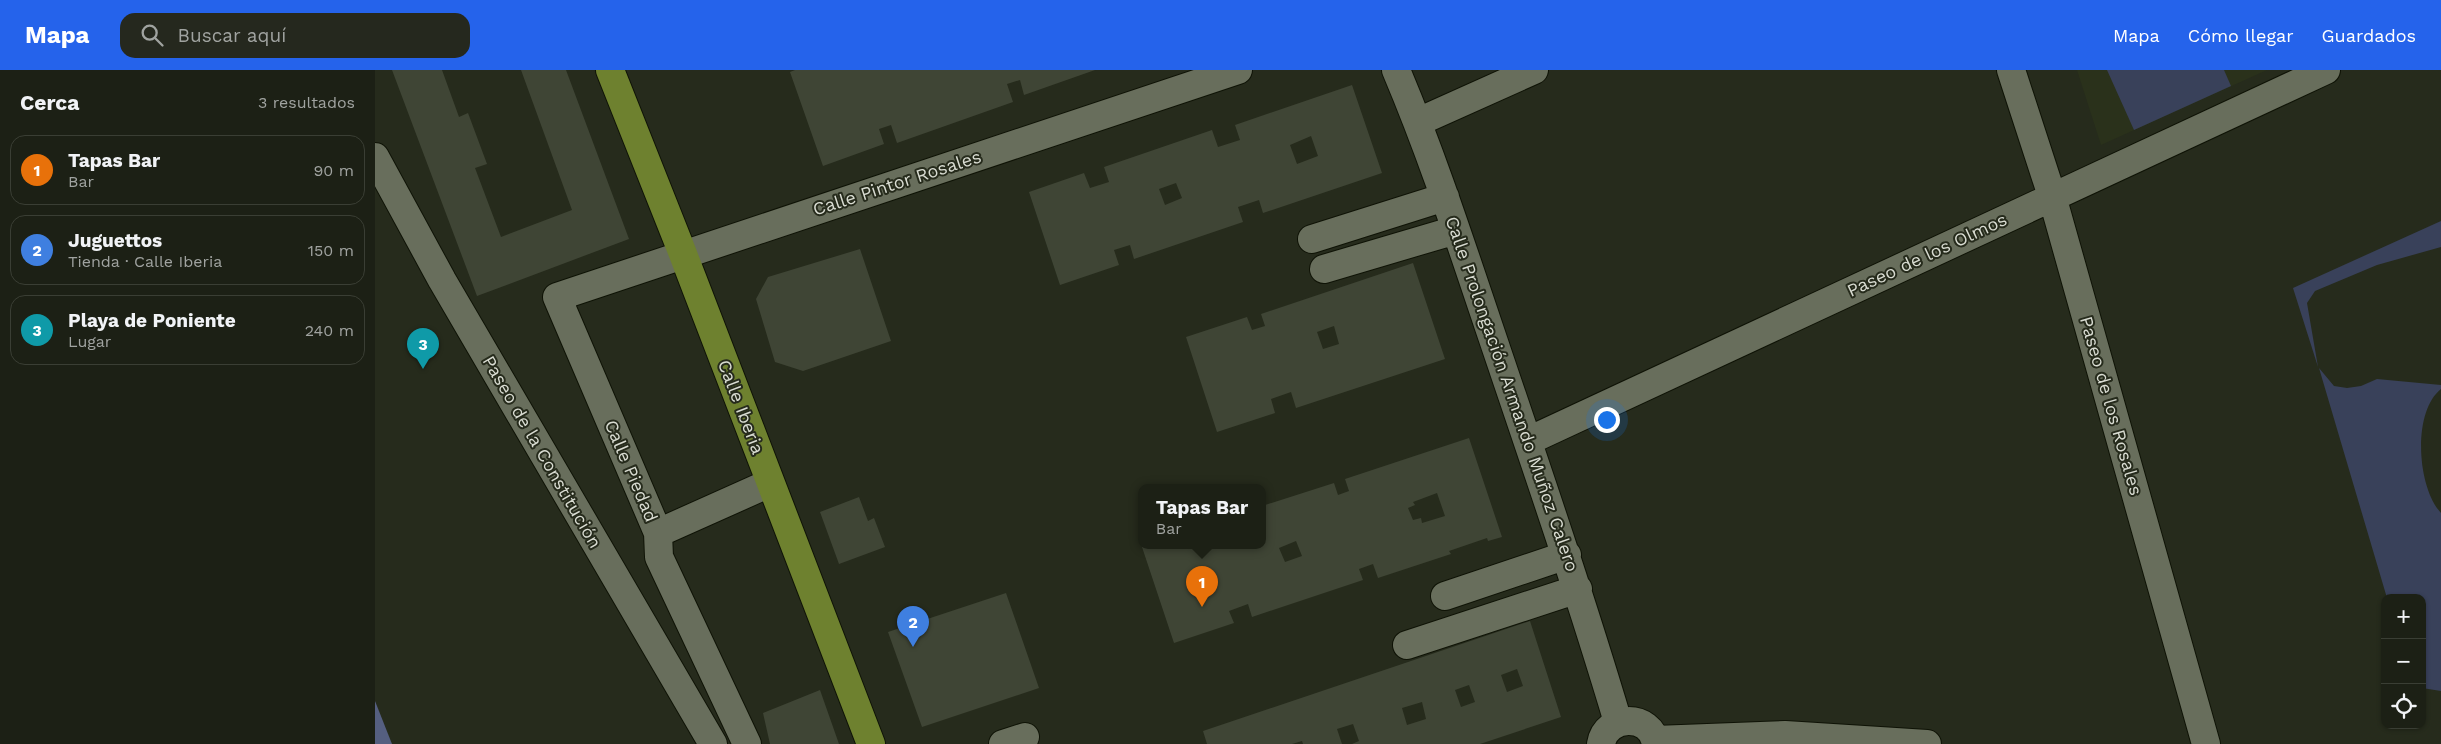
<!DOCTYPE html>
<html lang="es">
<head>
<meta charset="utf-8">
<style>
	body { margin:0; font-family:"Work Sans",sans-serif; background:#25281e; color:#f1f3f6 }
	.controls { position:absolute; right:15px; bottom:15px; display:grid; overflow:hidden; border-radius:10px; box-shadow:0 1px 4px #0004 }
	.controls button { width:45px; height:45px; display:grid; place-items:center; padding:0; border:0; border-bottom:1px solid #3a3e34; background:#1c2015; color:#f1f3f6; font:25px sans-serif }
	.you { position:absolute; left:1231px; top:349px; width:18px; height:18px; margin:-12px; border:4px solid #fff; border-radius:50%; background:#1a73e8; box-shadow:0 0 0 8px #1a73e833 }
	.badge { display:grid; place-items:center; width:32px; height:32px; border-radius:50%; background:#2563eb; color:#fff; font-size:16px; font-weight:700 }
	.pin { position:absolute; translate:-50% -41px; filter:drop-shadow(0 1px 2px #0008) }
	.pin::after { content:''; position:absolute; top:26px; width:18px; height:15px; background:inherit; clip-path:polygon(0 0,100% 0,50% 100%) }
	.popup { position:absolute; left:763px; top:414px; width:128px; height:65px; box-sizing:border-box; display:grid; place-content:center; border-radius:10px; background:#1c2015; filter:drop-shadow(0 1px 4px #0005); font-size:16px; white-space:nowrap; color:#a0a3a0 }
	.popup b { font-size:19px; color:#f1f3f6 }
	.popup::after { content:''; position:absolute; left:50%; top:100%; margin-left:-10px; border:10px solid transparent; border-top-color:#1c2015 }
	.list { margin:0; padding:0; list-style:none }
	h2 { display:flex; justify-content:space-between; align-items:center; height:65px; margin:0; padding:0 20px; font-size:21px }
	h2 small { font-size:16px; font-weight:400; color:#a0a3a0 }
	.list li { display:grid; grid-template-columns:32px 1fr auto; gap:15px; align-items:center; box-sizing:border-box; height:70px; margin:0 10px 10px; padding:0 10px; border:1px solid #3a3e34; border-radius:15px }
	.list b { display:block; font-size:19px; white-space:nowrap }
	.list p { margin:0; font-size:16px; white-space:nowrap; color:#a0a3a0 }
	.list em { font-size:16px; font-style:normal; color:#a0a3a0 }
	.icon { flex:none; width:28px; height:28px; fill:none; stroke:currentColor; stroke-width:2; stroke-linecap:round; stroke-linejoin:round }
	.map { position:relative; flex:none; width:2066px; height:674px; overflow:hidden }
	header { display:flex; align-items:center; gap:30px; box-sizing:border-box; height:70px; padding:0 25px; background:#2563eb; color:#fff }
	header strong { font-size:24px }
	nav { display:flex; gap:28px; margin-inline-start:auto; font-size:18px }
	.search { width:350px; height:45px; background:#25281e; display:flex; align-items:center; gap:12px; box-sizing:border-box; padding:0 18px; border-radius:15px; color:#a0a3a0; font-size:19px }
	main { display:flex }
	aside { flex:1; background:#1c2015 }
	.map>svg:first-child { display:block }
</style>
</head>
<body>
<header>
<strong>Mapa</strong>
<div class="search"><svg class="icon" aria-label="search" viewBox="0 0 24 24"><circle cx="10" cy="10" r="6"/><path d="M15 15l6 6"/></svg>Buscar aquí</div>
<nav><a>Mapa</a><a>Cómo llegar</a><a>Guardados</a></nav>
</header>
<main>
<aside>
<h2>Cerca<small>3 resultados</small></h2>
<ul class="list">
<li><span class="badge" style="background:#e8710a">1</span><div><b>Tapas Bar</b><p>Bar</p></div><em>90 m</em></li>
<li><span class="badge" style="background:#3f7fe0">2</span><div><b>Juguettos</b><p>Tienda · Calle Iberia</p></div><em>150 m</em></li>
<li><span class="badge" style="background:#0f9aa8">3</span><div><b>Playa de Poniente</b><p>Lugar</p></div><em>240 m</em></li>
</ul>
</aside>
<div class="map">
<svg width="2066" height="674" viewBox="0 0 2066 674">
	<rect width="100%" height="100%" fill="#262b1c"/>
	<path fill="#2a311b" d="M1702 0H1892L1726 75Z"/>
	<path fill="#39415a" d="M1732 0H1849L1856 16 1759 60Z
		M2066 151V177L2002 195 1940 221 1932 233 1943 297 1918 218Z
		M1944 298 1959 316 1972 318 1986 316 2002 309 2066 315V319C2037 342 2042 417 2066 443V621L2047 618V528H2012Z"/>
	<path fill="#555f80" d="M0 631 17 674H0Z"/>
	<path fill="#3f4535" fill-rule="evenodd" d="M17 0H67L84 47 93 43 112 94 100 98 126 167 197 140 146 0H191L254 169 102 226Z
		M420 0H720L649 25 645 10 632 14 638 32 522 73 516 55 504 59 509 74 448 96 415 2Z
		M977 15 1007 103 888 143 884 130 863 137 868 152 759 189 755 175 739 180 744 195 685 215 654 122 709 103 715 118 734 112 729 97 837 60 843 77 865 70 860 55ZM936 66 943 86 922 94 915 75ZM801 113 807 128 790 135 784 119Z
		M485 179 516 271 428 301 400 292 381 229 393 207Z
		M1038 193 1070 289 921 338 916 322 896 329 900 343 842 362 811 267 872 247 877 260 890 256 886 244ZM959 256 964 274 948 279 942 262Z
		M1094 368 1127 467 1113 471 1112 468 1074 481 1076 484 1003 508 998 494 984 499 988 510 877 547 873 534 854 541 859 553 799 573 767 477 887 476V436L959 413 963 425 974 421 970 409ZM1062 423 1070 446 1047 453 1046 448 1038 450 1033 438 1040 435 1038 432ZM921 471 927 486 910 492 904 478Z
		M484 427 493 451 499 448 510 477 464 494 445 442Z
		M631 523 664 618 547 657 513 562Z
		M1155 551 1186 647 1105 674H977L984 671 978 654 962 659 967 674H928L927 671 917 674H832L828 661ZM1142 599 1148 616 1132 622 1126 605ZM1094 615 1100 632 1086 637 1080 620ZM1047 632 1051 649 1032 655 1027 638Z
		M445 620 464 674H395L388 643Z"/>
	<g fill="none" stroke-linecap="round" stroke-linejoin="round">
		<defs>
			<path id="minor" d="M1021 0C1060 92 1090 187 1122 281 1164 405 1206 528 1243 652
				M1636 0 1677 126 1831 674
				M1043 52 1159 0
				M0 87 67 210 338 674
				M937 169 1070 127
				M949 199 1081 160
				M1153 371 1951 0
				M395 413 283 463 182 227 863 0
				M283 463 284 487 372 674
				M1070 526 1192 485
				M1032 575 1203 519
				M1280 670 1410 665 1552 674
				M628 674 650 667
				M1226 674C1231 644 1276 643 1281 674"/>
			<path id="major" d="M235 0 308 184 496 674"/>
		</defs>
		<use href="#minor" stroke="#0f1306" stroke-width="30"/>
		<use href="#major" stroke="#0f1306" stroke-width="30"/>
		<use href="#minor" stroke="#686e5c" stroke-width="28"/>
		<use href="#major" stroke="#6e812f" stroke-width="28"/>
	</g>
	<g text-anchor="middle" stroke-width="4" stroke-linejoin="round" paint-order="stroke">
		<g font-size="18" fill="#d9dcd2" stroke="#262b1c">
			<text transform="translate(522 113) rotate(-18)" y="6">Calle Pintor Rosales</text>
			<text transform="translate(1552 185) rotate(-25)" y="6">Paseo de los Olmos</text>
			<text transform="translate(1137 324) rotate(71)" y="6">Calle Prolongación Armando Muñoz Calero</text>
			<text transform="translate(1736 336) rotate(74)" y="6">Paseo de los Rosales</text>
			<text transform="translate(366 337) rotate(69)" y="6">Calle Iberia</text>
			<text transform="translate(167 382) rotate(60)" y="6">Paseo de la Constitución</text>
			<text transform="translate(256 401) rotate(67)" y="6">Calle Piedad</text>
		</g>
	</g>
</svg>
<div class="controls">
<button>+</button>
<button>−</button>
<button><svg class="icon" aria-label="locate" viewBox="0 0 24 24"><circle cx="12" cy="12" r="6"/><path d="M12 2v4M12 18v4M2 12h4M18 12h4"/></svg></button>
</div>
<div class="you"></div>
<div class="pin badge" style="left:827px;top:537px;background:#e8710a">1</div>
<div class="popup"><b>Tapas Bar</b>Bar</div>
<div class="pin badge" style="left:538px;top:577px;background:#3f7fe0">2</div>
<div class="pin badge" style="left:48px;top:299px;background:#0f9aa8">3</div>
</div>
</main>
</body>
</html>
